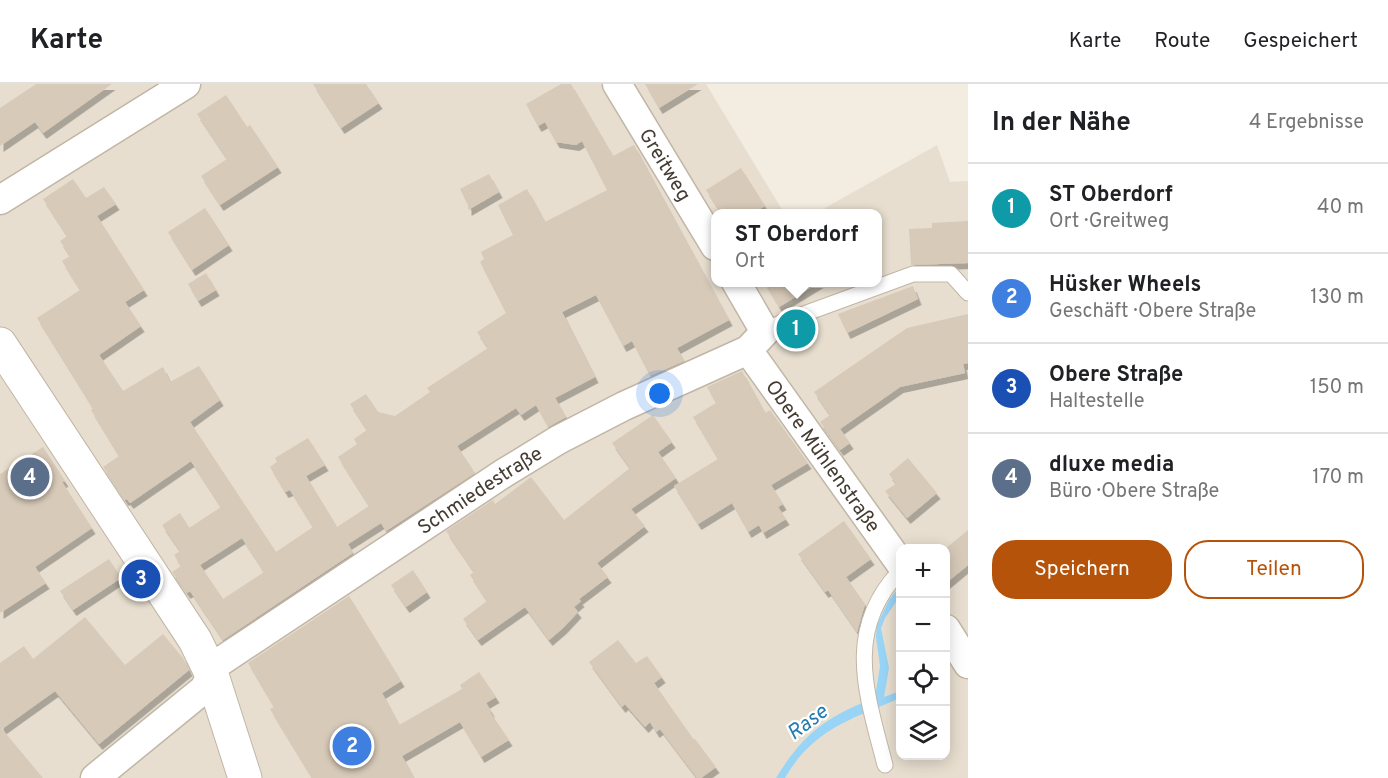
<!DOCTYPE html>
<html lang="de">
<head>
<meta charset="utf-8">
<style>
	body { margin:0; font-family:Overpass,sans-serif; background:#f2f2f2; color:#202124 }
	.controls { position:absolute; right:18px; bottom:18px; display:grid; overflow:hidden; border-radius:12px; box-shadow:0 3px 15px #0003 }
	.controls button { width:54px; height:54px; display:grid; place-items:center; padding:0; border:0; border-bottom:2px solid #e0e0e0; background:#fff; color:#202124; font:30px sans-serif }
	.you { position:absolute; left:660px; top:310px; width:21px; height:21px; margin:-15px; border:4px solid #fff; border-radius:50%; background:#1a73e8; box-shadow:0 0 0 9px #1a73e833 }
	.badge { display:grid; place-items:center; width:39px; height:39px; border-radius:50%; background:#b45309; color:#fff; font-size:20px; font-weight:700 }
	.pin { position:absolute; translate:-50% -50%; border:3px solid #fff; box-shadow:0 2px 6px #0006 }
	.popup { position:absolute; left:711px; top:125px; width:171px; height:78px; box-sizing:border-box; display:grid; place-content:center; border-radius:12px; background:#fff; filter:drop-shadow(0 2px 4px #0005); font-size:20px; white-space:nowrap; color:#757577 }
	.popup b { font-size:22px; color:#202124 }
	.popup::after { content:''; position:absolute; left:50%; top:100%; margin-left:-12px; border:12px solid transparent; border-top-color:#fff }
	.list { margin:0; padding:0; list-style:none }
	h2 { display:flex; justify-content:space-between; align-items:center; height:78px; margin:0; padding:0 24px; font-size:26px }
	h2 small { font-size:20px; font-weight:400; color:#757577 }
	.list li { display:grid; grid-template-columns:39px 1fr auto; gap:18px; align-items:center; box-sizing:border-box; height:90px; padding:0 24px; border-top:2px solid #e0e0e0 }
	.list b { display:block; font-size:22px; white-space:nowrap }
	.list p { margin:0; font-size:20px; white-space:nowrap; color:#757577 }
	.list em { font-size:20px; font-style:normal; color:#757577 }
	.actions { display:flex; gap:12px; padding:18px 24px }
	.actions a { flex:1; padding:14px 0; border:2px solid #b45309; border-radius:24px; text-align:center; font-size:21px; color:#b45309 }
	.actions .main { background:#b45309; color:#fff }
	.icon { flex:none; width:33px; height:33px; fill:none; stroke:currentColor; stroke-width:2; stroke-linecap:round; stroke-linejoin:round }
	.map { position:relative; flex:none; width:968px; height:694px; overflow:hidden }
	header { display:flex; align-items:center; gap:36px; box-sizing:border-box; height:84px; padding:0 30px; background:#fff; border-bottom:2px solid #e0e0e0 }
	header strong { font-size:28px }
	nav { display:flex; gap:33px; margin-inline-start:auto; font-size:21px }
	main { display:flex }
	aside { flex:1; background:#fff }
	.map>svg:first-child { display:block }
</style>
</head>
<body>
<header>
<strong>Karte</strong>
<nav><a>Karte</a><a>Route</a><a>Gespeichert</a></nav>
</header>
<main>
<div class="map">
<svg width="968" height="694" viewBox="0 0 968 694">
	<defs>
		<filter id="shadow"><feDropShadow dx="3.5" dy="6" stdDeviation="0" flood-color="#0004"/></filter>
	</defs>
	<rect width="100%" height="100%" fill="#f2ece1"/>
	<path fill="#e7decf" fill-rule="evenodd" d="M0 0H706L784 129 715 130V198H877V130L827 129 825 124 937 61 950 98 968 97V694H0ZM900 464H946V672H900Z"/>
	<path fill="#97d4f6" d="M900 502V512L885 534 881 544 889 584 884 613 900 607V614C852 635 813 645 785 694H776C803 650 827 632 875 614L880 582 876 553 877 541 889 516Z"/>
	<path fill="#d8cab9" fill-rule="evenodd" filter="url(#shadow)" d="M36 0H112L43 49 35 38 0 62V24Z
		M313 0H366L379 19 341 44Z
		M561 0H571L613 72 634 61 729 236 677 264 684 277 650 292 632 257 623 262 596 211 562 228 595 293 555 314 566 333 548 343 536 321 521 331 516 324 457 362 475 389 386 447 381 439 348 460 353 469 223 556 190 507 187 509 172 488 181 482 174 471 180 467 162 441 180 429 189 444 221 423 191 377 130 419 127 415 125 416 103 383 119 372 91 326 93 324 37 234 80 206 62 177 70 172 60 157 67 152 43 115 73 95 86 114 104 103 116 120 97 132 144 206 125 218 141 242 99 271 123 307 163 283 170 298 199 282 220 316 190 338 276 468 313 443 290 406 285 408 270 383 277 378 275 374 308 354 325 381 306 392 337 443 369 422 338 373 357 360 354 355 367 346 350 320 366 310 378 328 395 332 430 308 427 304 488 264 477 248 506 229 480 178 484 175 481 168 513 151 498 121 527 105 545 138 607 106 582 57 576 61 556 58 545 38 538 42 526 20ZM242 454 264 488 223 515 200 481Z
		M645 0H698L659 24Z
		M226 11 247 43 250 41 278 83 220 121 201 92 227 75 197 30Z
		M741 84 765 122 753 129H721L706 106Z
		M489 90 499 108 468 126V121L460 105Z
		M205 124 229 161 192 186 168 148Z
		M968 137V179L911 181 909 145 932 144V139Z
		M206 189 216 206 198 217 188 200Z
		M764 198H820L779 223Z
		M913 202 918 215 847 249 838 230Z
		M968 230V279L963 280 965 289 900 303 840 345 850 359 840 366 820 338 830 331 814 308 907 244Z
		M742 287 765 329 770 326 808 379 771 401 783 420 778 423 786 435 763 449 759 441 748 448 732 419 698 440 674 402 718 375 693 333 716 319 707 303Z
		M653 331 672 358 658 368 676 394 631 425 645 442 597 479 608 493 579 515 581 517 574 523 578 528 563 544 549 556 525 523 478 556 463 535 487 517 470 491 474 488 446 447 493 416 495 420 531 393 564 436 630 384 612 359Z
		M43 363 65 397 62 398 92 444 35 483 46 499 0 529V390Z
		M908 374 937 409 907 434 885 407 896 400 889 390Z
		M844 437 871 475 846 493 865 520 857 548 828 506 825 508 798 470Z
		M968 446V481L945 500V465Z
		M109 475 121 494 73 526 60 507Z
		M413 486 427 508 406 523 391 501Z
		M349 512 401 597 382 609 399 641 462 605 460 601 479 588 496 613 486 619 491 627 490 628 509 656 481 673 460 638 402 672 414 694H312L270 625 274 623 248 579Z
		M85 533 125 581 163 550 183 574 189 586 99 660 55 607 2 645 43 694H0V579L24 562 33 575Z
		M618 556 636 579 647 572 662 593 654 599 694 656 695 655 716 683 701 694H697L660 645 656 648 650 638 645 643 625 620 622 623 589 578Z"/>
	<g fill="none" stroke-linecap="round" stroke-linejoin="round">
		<defs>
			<path id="service" d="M765 248 782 238 913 190H951L968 209
				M885 681C867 611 843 547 900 487"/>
			<g id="minor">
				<path id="s1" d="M617 0 715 162"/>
				<path d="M0 116 186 0"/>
				<path id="s2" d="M748 266 900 479"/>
				<path d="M946 545 968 580"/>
				<path id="s3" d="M95 694 204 605 218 579 504 389 558 356 624 322 748 266 765 248 736 198"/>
			</g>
			<path id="tertiary" d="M0 260 195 556 212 591 245 694"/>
		</defs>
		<use href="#service" stroke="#c1b6a6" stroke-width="17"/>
		<use href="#minor" stroke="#c1b6a6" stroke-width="31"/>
		<use href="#tertiary" stroke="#c1b6a6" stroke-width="35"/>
		<use href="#service" stroke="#fff" stroke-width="15"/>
		<use href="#minor" stroke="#fff" stroke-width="28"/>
		<use href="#tertiary" stroke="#fff" stroke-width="33"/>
	</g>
	<g text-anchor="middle" stroke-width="4.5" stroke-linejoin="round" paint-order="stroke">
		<g font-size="20" fill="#443c32" stroke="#fff">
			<text dy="7" stroke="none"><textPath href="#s1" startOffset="94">Greitweg</textPath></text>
			<text dy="7" stroke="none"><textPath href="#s2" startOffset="130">Obere Mühlenstraße</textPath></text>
			<text dy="7" stroke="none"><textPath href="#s3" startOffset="484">Schmiedestraße</textPath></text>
		</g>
		<g font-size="21" font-style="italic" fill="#227baf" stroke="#fff">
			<text transform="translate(807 638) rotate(-37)" y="7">Rase</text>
		</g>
	</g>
</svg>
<div class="controls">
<button>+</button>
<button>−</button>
<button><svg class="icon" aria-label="locate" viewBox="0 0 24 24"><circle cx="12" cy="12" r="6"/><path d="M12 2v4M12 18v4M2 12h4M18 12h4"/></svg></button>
<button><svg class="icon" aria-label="layers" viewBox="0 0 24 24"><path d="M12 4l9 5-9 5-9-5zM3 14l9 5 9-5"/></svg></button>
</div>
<div class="you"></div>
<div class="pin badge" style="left:796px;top:245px;background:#0f9aa8">1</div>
<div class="popup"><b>ST Oberdorf</b>Ort</div>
<div class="pin badge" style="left:352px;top:662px;background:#3f7fe0">2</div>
<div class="pin badge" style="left:141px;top:495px;background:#1a4fb4">3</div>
<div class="pin badge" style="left:30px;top:393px;background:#5c6f8a">4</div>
</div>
<aside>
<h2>In der Nähe<small>4 Ergebnisse</small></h2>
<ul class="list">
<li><span class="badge" style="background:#0f9aa8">1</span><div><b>ST Oberdorf</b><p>Ort · Greitweg</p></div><em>40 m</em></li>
<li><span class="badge" style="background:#3f7fe0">2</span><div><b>Hüsker Wheels</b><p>Geschäft · Obere Straße</p></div><em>130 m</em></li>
<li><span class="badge" style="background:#1a4fb4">3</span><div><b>Obere Straße</b><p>Haltestelle</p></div><em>150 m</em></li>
<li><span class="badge" style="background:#5c6f8a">4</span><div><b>dluxe media</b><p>Büro · Obere Straße</p></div><em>170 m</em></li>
</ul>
<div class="actions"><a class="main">Speichern</a><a>Teilen</a></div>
</aside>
</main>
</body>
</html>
